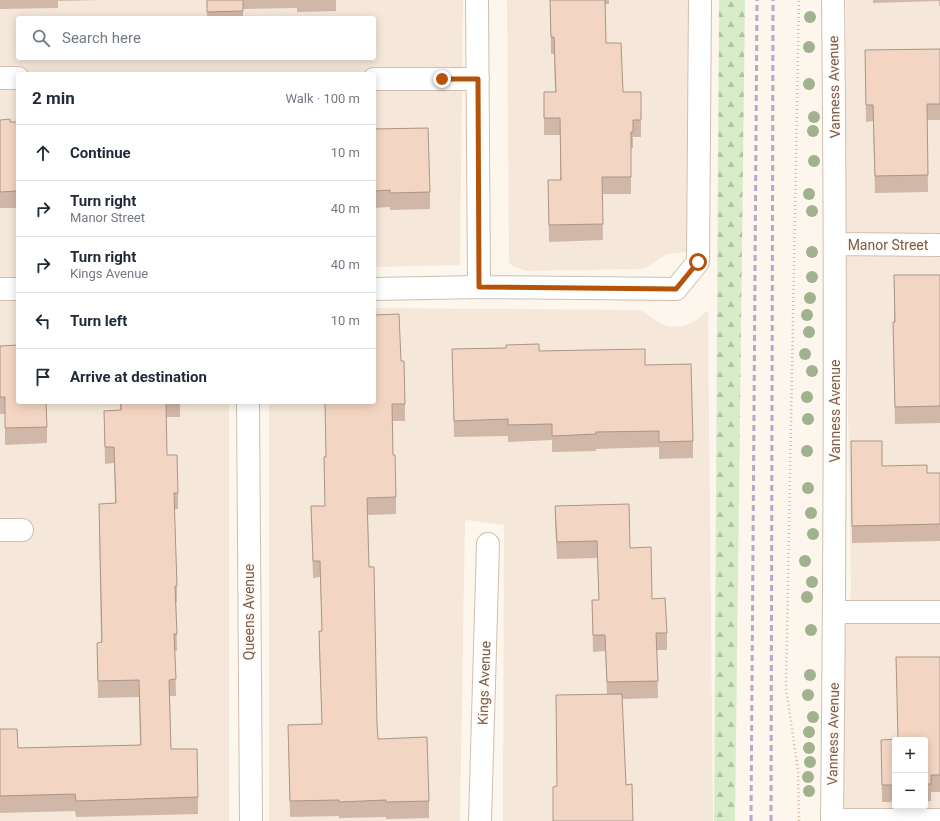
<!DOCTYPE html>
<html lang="en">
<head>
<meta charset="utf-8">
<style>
	body { margin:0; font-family:Roboto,sans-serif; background:#f2f2f3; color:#1f2937 }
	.controls { position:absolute; right:12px; bottom:12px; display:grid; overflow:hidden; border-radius:4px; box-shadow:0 2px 10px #0003 }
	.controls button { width:36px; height:36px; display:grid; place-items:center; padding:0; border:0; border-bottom:1px solid #e0e1e3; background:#fff; color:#1f2937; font:20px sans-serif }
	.stop { position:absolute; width:12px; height:12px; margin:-9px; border:3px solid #b45309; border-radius:50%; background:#fff }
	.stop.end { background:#b45309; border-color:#fff; box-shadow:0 1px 4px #0008 }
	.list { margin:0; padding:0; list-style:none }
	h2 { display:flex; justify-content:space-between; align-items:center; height:52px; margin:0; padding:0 16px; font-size:17px }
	h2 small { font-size:13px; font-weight:400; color:#747a83 }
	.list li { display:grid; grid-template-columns:26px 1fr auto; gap:12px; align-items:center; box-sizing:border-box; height:56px; padding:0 16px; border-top:1px solid #e0e1e3 }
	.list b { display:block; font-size:15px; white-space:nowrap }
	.list p { margin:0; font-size:13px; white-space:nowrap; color:#747a83 }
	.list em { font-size:13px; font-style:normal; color:#747a83 }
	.icon { flex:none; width:22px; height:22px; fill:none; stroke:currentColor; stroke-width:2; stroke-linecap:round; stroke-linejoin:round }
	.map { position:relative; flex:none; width:940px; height:821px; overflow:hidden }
	.search { position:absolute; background:#fff; box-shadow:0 2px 10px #0003; left:16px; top:16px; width:360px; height:44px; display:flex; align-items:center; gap:10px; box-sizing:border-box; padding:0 14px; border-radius:4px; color:#747a83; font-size:15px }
	.panel { position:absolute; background:#fff; box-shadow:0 2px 10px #0003; left:16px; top:72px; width:360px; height:332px; border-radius:4px }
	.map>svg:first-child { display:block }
</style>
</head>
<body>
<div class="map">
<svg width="940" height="821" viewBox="0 0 940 821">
	<defs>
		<pattern id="forest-firs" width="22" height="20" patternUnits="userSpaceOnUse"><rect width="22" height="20" fill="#d8ecc9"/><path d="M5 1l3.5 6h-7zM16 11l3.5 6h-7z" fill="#b4c2a5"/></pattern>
	</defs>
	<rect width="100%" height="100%" fill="#fdf6ec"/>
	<path fill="#f5e8da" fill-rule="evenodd" d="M0 0H463L460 265 374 267V74H18V402H229V821H0ZM18 18H374V58H18Z
		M507 0H694V244L687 252 675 253 665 255 646 268 641 269 527 271 514 267 509 262Z
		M846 0H940V821H842V658L851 591 846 290ZM895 740H925V806H895Z
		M374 308 636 310 642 311 658 322 669 327 684 326 697 320 708 310 713 821H503L504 525 465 520 460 821H269V402H374Z"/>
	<path fill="url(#forest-firs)" d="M719 0H745L735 821H714Z"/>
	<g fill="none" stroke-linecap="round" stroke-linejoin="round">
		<defs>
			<path id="minor" d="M477 0 479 287
				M0 78H18
				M374 79H478
				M835 244 940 245
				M0 289H18
				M374 289 479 287 676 289 698 262 700 0
				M248 402 251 821
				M0 530H22
				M835 612H940
				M832 820H940
				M480 821 488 544
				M832 821C835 547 836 274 833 0"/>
		</defs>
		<use href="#minor" stroke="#d1beb0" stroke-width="24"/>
		<path stroke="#d9b8a5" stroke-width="2.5" stroke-dasharray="1 3" stroke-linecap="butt" d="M799 821 798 770 786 688 799 0"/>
		<use href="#minor" stroke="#fff" stroke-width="22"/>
		<path stroke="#b9a8c9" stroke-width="3" stroke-dasharray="6 4" stroke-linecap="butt" d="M751 821 757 0
			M771 821 773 0"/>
	</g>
	<g fill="#a0b28e">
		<circle cx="810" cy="17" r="6"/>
		<circle cx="809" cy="47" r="6"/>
		<circle cx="809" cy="84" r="6"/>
		<circle cx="814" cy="117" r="6"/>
		<circle cx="813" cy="131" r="6"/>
		<circle cx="814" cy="161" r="6"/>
		<circle cx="809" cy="194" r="6"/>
		<circle cx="812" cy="211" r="6"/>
		<circle cx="812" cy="252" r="6"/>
		<circle cx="812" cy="277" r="6"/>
		<circle cx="810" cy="298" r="6"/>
		<circle cx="807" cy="315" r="6"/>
		<circle cx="809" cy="332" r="6"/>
		<circle cx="805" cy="354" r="6"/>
		<circle cx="812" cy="371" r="6"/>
		<circle cx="807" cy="397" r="6"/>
		<circle cx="808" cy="419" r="6"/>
		<circle cx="807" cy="451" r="6"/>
		<circle cx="808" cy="488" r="6"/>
		<circle cx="811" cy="513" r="6"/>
		<circle cx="813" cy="534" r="6"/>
		<circle cx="805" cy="561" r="6"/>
		<circle cx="812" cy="582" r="6"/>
		<circle cx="807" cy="597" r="6"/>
		<circle cx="811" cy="630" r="6"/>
		<circle cx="810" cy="675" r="6"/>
		<circle cx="808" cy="695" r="6"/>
		<circle cx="813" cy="717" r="6"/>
		<circle cx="809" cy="732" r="6"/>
		<circle cx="809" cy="748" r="6"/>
		<circle cx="810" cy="762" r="6"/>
		<circle cx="808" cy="777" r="6"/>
		<circle cx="809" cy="791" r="6"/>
	</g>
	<path fill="#d1b7a8" d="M0 0H101L58 1V8L0 9Z
		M207 0H336V11L297 12V8L243 9V18H207Z
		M550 0H609V4H605L606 43 623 92H641V137H633V148H631V194H602L603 240 549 242 548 180H560V135H544V92H555L554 54H551Z
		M873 0H940V6H939V1L873 3Z
		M940 49V120H927L928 192 875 193 873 121 866 122 865 50Z
		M0 120 10 122H18V208H0Z
		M374 129 430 192V209L390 210V207L374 208Z
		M894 275H940V423L895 424 893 338V322H894Z
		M0 346 47 427V443L5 445V414H0Z
		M452 349 539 351 645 365 693 441V458L659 459V447L596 449V451L552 452V440L508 442V436L454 437Z
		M401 361 405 404V421H392L393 455 396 497V514L368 515 369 567 377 724 378 739 429 801V818L386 819V817L339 818V816L290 817 288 725 322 724 319 647V631H322L320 577 313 578 311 506H325L324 457H325Z
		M120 402H180V417H166L167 455 178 493V509H174L177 586V602H176L177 651H175L176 696H170L171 749 198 797V814L76 817 75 811 0 813V729L18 748 140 745 139 697 98 698 97 643 101 642 99 520 115 503 114 463 105 464 104 411 120 410Z
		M851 458 882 466 927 473H940V541L852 543Z
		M555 506 630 548 667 633V650H657L658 698 622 699 626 785 633 821H553V787H557L607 694 605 651 593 652 592 600H599L597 558 557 559 555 523Z
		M896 657H940V792H931V801H925V740H895V802H882L881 740 898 739Z"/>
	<path fill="#f3d5c3" stroke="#aa9588" d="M207 0H243V11L207 12Z
		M550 0H605L606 43H621L623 92H641V120H633V132H631V177H602L603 224 549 225 548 180H561L560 118H544V92H556L554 37H551Z
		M940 49V104H927L928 175 875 176 873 105H866L865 50Z
		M10 119V122H18V191L0 192V120Z
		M428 128 430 192 390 193V190L374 191V129Z
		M894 275H940V406L895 407 893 322H895Z
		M399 314 401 361H404L405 404H392L393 455H395L396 497 367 498 369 567H374L377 724 378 739 427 737 429 801 386 802V800L339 802V800L290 801 288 725 322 724 319 631H322L320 561H313L311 506H325L324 457H326L325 402H374V315Z
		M539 344V351L645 349V365L691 364 693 441 659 442V431L596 432V434L552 436V424L508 425V419L454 421 452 349 506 348V345Z
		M18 345V402H46L47 427 5 428V397H0V346Z
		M121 402H166L167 455H177L178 493H174L177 586H175L177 634H174L176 679 169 680 171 749H197L198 797 76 801 75 794 0 796V729H17L18 748 141 745 139 680 98 681 97 643 102 642 99 504 116 503 114 447H105L104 411 121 410Z
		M851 441H882V466L927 465V473H940V524L852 526Z
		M629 504 630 548 651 547 652 599 665 598 667 633H656L658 681 607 682 605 635H593L592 600H599L597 541 557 542 555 506Z
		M896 657H940V775H931V784H925V740H895V785H882L881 740 898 739Z
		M622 694 626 785 632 784 633 821H553V787L557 786 556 695Z"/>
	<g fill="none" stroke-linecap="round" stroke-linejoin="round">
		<path stroke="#b45309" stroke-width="5" d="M442 79H478L479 287 676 289 698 262"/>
	</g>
	<g text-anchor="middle" stroke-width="3" stroke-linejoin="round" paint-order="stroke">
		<g font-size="14" fill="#7a5c4d" stroke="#fffaf3">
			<text transform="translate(834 87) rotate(-91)" y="5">Vanness Avenue</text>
			<text x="888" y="250">Manor Street</text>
			<text transform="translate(835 411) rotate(-90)" y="5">Vanness Avenue</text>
			<text transform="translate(249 612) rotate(-90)" y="5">Queens Avenue</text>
			<text transform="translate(484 683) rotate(-88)" y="5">Kings Avenue</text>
			<text transform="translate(833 734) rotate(-89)" y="5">Vanness Avenue</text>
		</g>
	</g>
</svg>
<div class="controls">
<button>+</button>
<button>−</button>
</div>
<div class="stop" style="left:698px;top:262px"></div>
<div class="stop end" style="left:442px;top:79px"></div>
<div class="search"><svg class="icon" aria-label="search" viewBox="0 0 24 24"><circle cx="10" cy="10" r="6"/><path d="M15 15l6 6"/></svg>Search here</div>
<section class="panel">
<h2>2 min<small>Walk · 100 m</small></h2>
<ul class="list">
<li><svg class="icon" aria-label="ahead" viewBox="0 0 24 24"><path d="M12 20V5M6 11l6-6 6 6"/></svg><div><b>Continue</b></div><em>10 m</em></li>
<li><svg class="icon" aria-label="right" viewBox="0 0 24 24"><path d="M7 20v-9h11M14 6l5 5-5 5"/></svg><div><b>Turn right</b><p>Manor Street</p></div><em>40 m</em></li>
<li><svg class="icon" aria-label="right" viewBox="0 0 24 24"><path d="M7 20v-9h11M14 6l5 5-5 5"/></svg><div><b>Turn right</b><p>Kings Avenue</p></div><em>40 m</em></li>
<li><svg class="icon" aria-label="left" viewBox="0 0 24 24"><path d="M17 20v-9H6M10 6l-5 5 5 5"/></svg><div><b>Turn left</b></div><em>10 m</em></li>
<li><svg class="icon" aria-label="arrive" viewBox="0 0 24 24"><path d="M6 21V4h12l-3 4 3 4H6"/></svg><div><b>Arrive at destination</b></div></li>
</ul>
</section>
</div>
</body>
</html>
